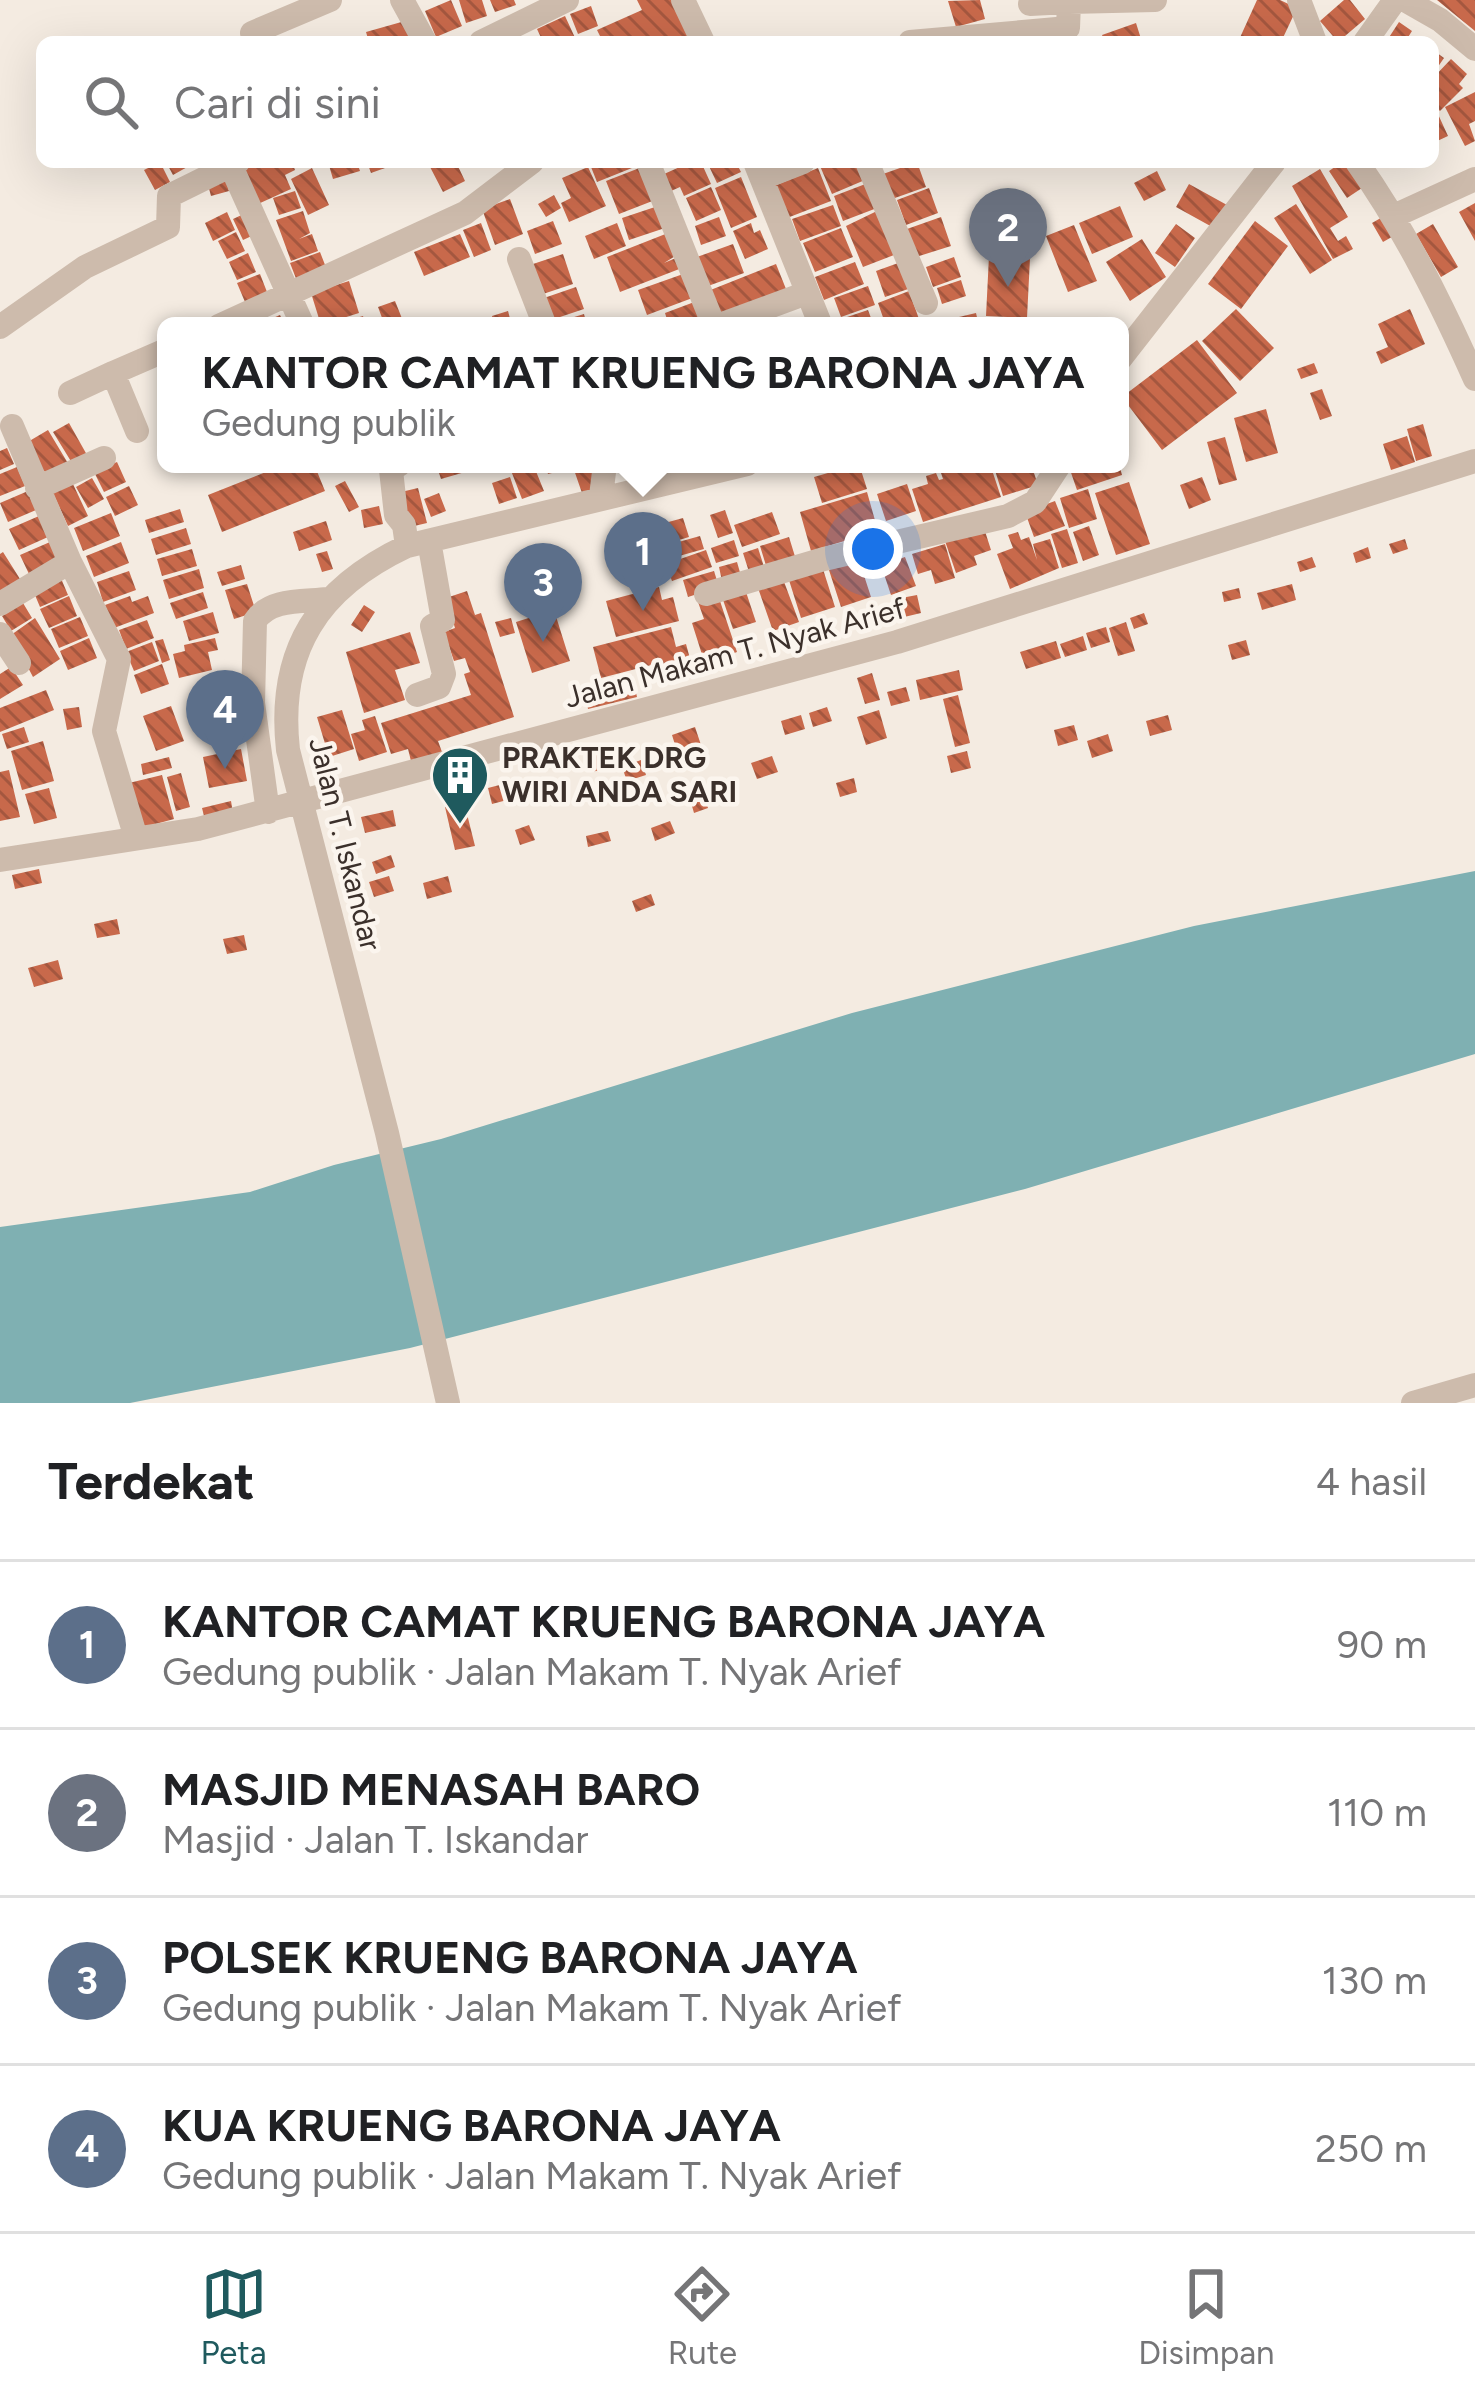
<!DOCTYPE html>
<html lang="id">
<head>
<meta charset="utf-8">
<style>
	body { margin:0; font-family:Figtree,sans-serif; background:#f6f6f6; color:#202124 }
	.you { position:absolute; left:873px; top:549px; width:42px; height:42px; margin:-30px; border:9px solid #fff; border-radius:50%; background:#1a73e8; box-shadow:0 0 0 18px #1a73e833 }
	.badge { display:grid; place-items:center; width:78px; height:78px; border-radius:50%; background:#1f5a5e; color:#fff; font-size:39px; font-weight:700 }
	.pin { position:absolute; translate:-50% -99px; filter:drop-shadow(0 3px 6px #0008) }
	.pin::after { content:''; position:absolute; top:63px; width:42px; height:36px; background:inherit; clip-path:polygon(0 0,100% 0,50% 100%) }
	.popup { position:absolute; left:157px; top:317px; width:972px; height:156px; box-sizing:border-box; display:grid; place-content:center; border-radius:18px; background:#fff; filter:drop-shadow(0 3px 9px #0005); font-size:39px; white-space:nowrap; color:#757577 }
	.popup b { font-size:45px; color:#202124 }
	.popup::after { content:''; position:absolute; left:50%; top:100%; margin-left:-24px; border:24px solid transparent; border-top-color:#fff }
	.list { margin:0; padding:0; list-style:none }
	h2 { display:flex; justify-content:space-between; align-items:center; height:156px; margin:0; padding:0 48px; font-size:51px }
	h2 small { font-size:39px; font-weight:400; color:#757577 }
	.list li { display:grid; grid-template-columns:78px 1fr auto; gap:36px; align-items:center; box-sizing:border-box; height:168px; padding:0 48px; border-top:3px solid #e0e0e0 }
	.list b { display:block; font-size:45px; white-space:nowrap }
	.list p { margin:0; font-size:39px; white-space:nowrap; color:#757577 }
	.list em { font-size:39px; font-style:normal; color:#757577 }
	.icon { flex:none; width:66px; height:66px; fill:none; stroke:currentColor; stroke-width:2; stroke-linecap:round; stroke-linejoin:round }
	.map { position:relative; flex:none; width:1475px; height:1403px; overflow:hidden }
	.search { position:absolute; background:#fff; box-shadow:0 12px 48px #0002; left:36px; right:36px; top:36px; height:132px; display:flex; align-items:center; gap:30px; box-sizing:border-box; padding:0 42px; border-radius:18px; color:#757577; font-size:45px }
	.sheet { height:828px; background:#fff }
	nav { display:flex; justify-content:space-around; align-items:center; box-sizing:border-box; height:168px; border-top:3px solid #e0e0e0; background:#fff; font-size:33px; color:#757577 }
	nav a { display:grid; justify-items:center; gap:6px }
	nav .on { color:#1f5a5e }
	.map>svg:first-child { display:block }
</style>
</head>
<body>
<div class="map">
<svg width="1475" height="1403" viewBox="0 0 1475 1403">
	<defs>
		<pattern id="building-back-hatch" width="6" height="6" patternUnits="userSpaceOnUse" patternTransform="scale(3)"><rect width="6" height="6" fill="#c8694b"/><path d="M-1 5l2 2M0 0l6 6M5-1l2 2" fill="none" stroke="#a4573f"/></pattern>
	</defs>
	<rect width="100%" height="100%" fill="#f4ebe1"/>
	<path fill="#7fb0b2" d="M1475 871V1054L1025 1189 410 1348 130 1403H0V1227L250 1192 334 1165 441 1139 852 1013 1194 926Z"/>
	<path fill="url(#building-back-hatch)" d="M451 0 462 26 436 37 425 11Z
		M459 0H482L487 16 466 23Z
		M490 0H514L516 5 495 12Z
		M637 0H672L690 40 603 42 597 30 642 10Z
		M980 0 985 19 956 27 948 1Z
		M1257 0H1280L1297 8 1281 42H1238Z
		M1344 0H1350L1365 19 1338 42 1320 21Z
		M1437 0H1475V31Z
		M591 6 598 26 578 34 570 14Z
		M565 16 577 42H543L537 29Z
		M405 21 412 42H369L366 32Z
		M1399 22 1412 31 1405 42H1386Z
		M1136 23 1142 42H1105L1102 35Z
		M1433 50 1444 58 1433 74Z
		M1451 59 1467 74 1459 84 1463 88 1440 111 1433 104V78Z
		M1475 92V121L1469 124 1475 141 1465 146 1445 107Z
		M1437 112 1448 136 1433 143V114Z
		M160 162 170 182 155 190 144 170Z
		M166 162H187L189 166 173 175Z
		M253 162H292L295 170 285 175 291 189 258 204 241 167Z
		M328 162H357L360 171 333 179Z
		M367 162H399V163L371 173Z
		M434 162H456L465 181 443 192 429 165Z
		M589 162H636L637 166 597 182Z
		M691 162H701L711 184 684 196 680 187 671 191 664 174Z
		M707 162H736L741 172 717 183Z
		M829 162H857L865 180 832 194 820 166Z
		M917 162 926 187 892 199 883 174Z
		M1342 162H1349L1365 186 1347 198 1329 171Z
		M588 167 606 206 569 222 561 203 571 198 562 178Z
		M642 167 655 200 619 214 606 181Z
		M312 168 329 205 308 215 291 179Z
		M818 168 831 201 787 218 774 186Z
		M1320 169 1348 217 1330 228 1338 241 1346 236 1353 249 1333 259 1292 186Z
		M1157 171 1166 190 1144 201 1134 183Z
		M225 176 229 191 211 196 207 181Z
		M741 177 757 217 731 228 715 188Z
		M868 183 877 208 843 221 834 196Z
		M1189 184 1227 205 1214 228 1176 207Z
		M711 187 721 210 696 221 686 198Z
		M929 188 938 213 906 225 897 200Z
		M295 191 301 208 279 215 273 198Z
		M554 195 561 208 546 217 538 204Z
		M510 199 523 234 495 245 482 209Z
		M1475 203V241L1459 212Z
		M1296 204 1332 260 1310 274 1274 218Z
		M661 205 668 227 629 240 622 218Z
		M833 205 841 226 800 241 792 219Z
		M1120 206 1133 237 1092 254 1079 223Z
		M303 211 310 233 299 239 312 234 318 251 291 261 276 220Z
		M877 211 894 255 863 267 846 226Z
		M227 212 235 230 213 241 205 223Z
		M248 212 258 233 243 240 233 219Z
		M1386 215 1397 234 1383 242 1372 223Z
		M719 217 726 236 701 245 695 226Z
		M941 217 951 246 916 257 907 229Z
		M553 221 562 244 535 254 527 231Z
		M1255 221 1288 246 1241 309 1208 284Z
		M481 223 491 250 474 257 463 230Z
		M617 223 626 246 594 259 585 236Z
		M751 223 754 233 760 230 768 249 745 259 733 231Z
		M1176 224 1195 238 1175 267 1155 253Z
		M1433 224 1458 267 1441 277 1416 234Z
		M1074 225 1097 281 1068 292 1046 236Z
		M841 228 853 257 815 272 803 243Z
		M236 232 245 251 227 259 218 241Z
		M668 233 677 255 664 263 683 255 687 266 620 292 607 257Z
		M460 234 470 257 424 276 414 252Z
		M1142 239 1166 277 1130 301 1106 262Z
		M733 244 744 273 708 286 697 257Z
		M320 252 327 270 297 281 290 263Z
		M248 253 256 272 237 280 229 262Z
		M563 254 573 284 540 295 530 265Z
		M989 256 1030 258 1027 318 986 316Z
		M954 257 961 277 933 287 926 267Z
		M855 262 864 284 824 300 815 277Z
		M901 262 911 288 885 297 876 271Z
		M776 264 788 294 719 321 708 291Z
		M686 273 695 297 647 315 638 290Z
		M260 274 267 292 245 302 237 283Z
		M961 280 966 296 942 304 937 288Z
		M349 281 359 313 321 325 311 293Z
		M868 286 875 305 841 317 834 298Z
		M576 287 584 309 551 320 544 298Z
		M909 291 919 319 886 326 878 303Z
		M395 301 405 326H385L378 307Z
		M697 301 705 323 669 326 665 313Z
		M1236 309 1274 348 1240 381 1202 341Z
		M1410 309 1425 344 1381 364 1376 352 1388 347 1378 324Z
		M868 310 874 326H846L844 318Z
		M508 311 512 326H494L492 316Z
		M976 313 979 326H929V324Z
		M584 314 587 326H548V325Z
		M280 315 285 326H254Z
		M363 316 366 326H333V325Z
		M1197 340 1237 393 1162 450 1122 397Z
		M1314 363 1318 373 1301 379 1297 369Z
		M1322 389 1332 416 1320 420 1310 393Z
		M1266 409 1278 453 1246 462 1234 418Z
		M69 423 87 455 72 463 53 432Z
		M1423 424 1432 456 1416 461 1407 429Z
		M48 430 69 465 47 478 26 443Z
		M1407 436 1415 462 1391 470 1383 444Z
		M1225 437 1237 480 1219 485 1207 442Z
		M7 448 14 464 0 470V451Z
		M117 462 126 482 104 492 94 472Z
		M286 464H314L325 491 222 532 208 495Z
		M436 464H463L465 472 441 479Z
		M520 464H533L544 491 522 499 510 468Z
		M545 464H562L564 470 548 474Z
		M589 464 597 488 582 493 573 467Z
		M859 464 867 489 822 503 814 477Z
		M938 464H976L977 468 990 464 1001 497 923 522 912 489 928 484 926 476 936 473 939 480 943 479Z
		M993 464H1031L1038 485 1003 496Z
		M1068 464H1119L1122 475 1077 490Z
		M17 467 25 486 0 496V474Z
		M510 477 517 498 499 504 492 483Z
		M1202 477 1211 500 1189 509 1180 485Z
		M92 478 104 499 88 508 76 487Z
		M345 481 359 507 349 512 335 486Z
		M72 482 88 516 68 526 52 491Z
		M1129 482 1150 544 1116 555 1095 493Z
		M907 484 916 511 886 521 877 494Z
		M129 486 138 505 115 516 106 497Z
		M418 488 427 523 410 527 401 492Z
		M1088 489 1097 519 1069 528 1060 498Z
		M28 491 36 510 8 522 0 503Z
		M867 492 878 531 811 551 800 512Z
		M439 493 446 511 431 517 424 499Z
		M1055 501 1065 526 1034 537 1025 512Z
		M379 506 383 524 364 528 361 510Z
		M180 509 184 522 149 533 145 520Z
		M725 510 733 533 718 538 710 515Z
		M772 512 780 534 742 547 734 525Z
		M111 513 120 536 83 551 74 528Z
		M39 516 48 537 19 550 9 529Z
		M683 518 689 537 659 546 654 526Z
		M326 521 332 540 299 551 293 532Z
		M983 525 991 550 974 556 977 565 956 573 945 541Z
		M1089 526 1099 555 1083 561 1073 532Z
		M186 528 191 544 156 555 151 539Z
		M1067 529 1078 563 1062 568 1051 534Z
		M1018 532 1021 540 1029 537 1037 560 1033 544 1050 539 1059 568 1010 589 997 554 1013 548 1008 535Z
		M700 536 704 549 679 556 675 543Z
		M789 537 797 563 768 572 760 546Z
		M1405 539 1408 549 1393 554 1389 544Z
		M734 540 739 556 716 563 711 548Z
		M50 542 59 561 29 574 20 555Z
		M121 542 129 563 94 577 86 556Z
		M945 544 955 578 935 584 931 570 918 574 912 554Z
		M1368 547 1371 558 1356 563 1353 553Z
		M758 548 765 570 750 575 743 553Z
		M192 549 197 566 162 576 157 559Z
		M706 550 712 567 672 581 666 564Z
		M327 551 333 569 322 572 316 554Z
		M3 552 20 579 0 592V554Z
		M857 554 871 597 841 607 827 564Z
		M905 557 916 586 891 595 881 565Z
		M1312 557 1316 567 1300 572 1297 562Z
		M737 562 741 576 722 581 719 567Z
		M241 565 245 579 222 586 217 572Z
		M822 566 835 607 801 618 788 577Z
		M199 569 204 588 169 599 163 580Z
		M129 571 136 590 103 602 97 582Z
		M714 571 719 587 688 597 683 580Z
		M60 576 68 595 40 607 32 588Z
		M783 579 799 622 773 631 758 588Z
		M247 584 256 612 234 619 225 590Z
		M1292 584 1296 600 1262 610 1257 593Z
		M659 587 662 600 673 597 679 621 616 637 606 601Z
		M1239 588 1241 598 1224 602 1222 592Z
		M745 589 756 622 733 629 722 597Z
		M467 591 475 615 481 613 514 717 438 741 442 752 411 761 408 749 391 754 381 723 471 695 464 674 470 672 465 658 454 661 444 632 455 628 446 598Z
		M203 592 208 608 176 619 170 603Z
		M718 595 737 652 705 664 692 623 704 619 698 602Z
		M917 595 921 613 900 618 896 599Z
		M69 596 77 616 49 628 40 609Z
		M130 596 132 602 148 596 154 613 114 628 105 605Z
		M23 603 32 618 11 631 2 616Z
		M364 605 375 612 362 632 351 625Z
		M554 610 570 661 532 673 516 622Z
		M213 612 219 633 189 641 183 621Z
		M1144 613 1148 624 1134 629 1130 618Z
		M80 617 88 636 59 648 51 629Z
		M35 618 60 659 33 677 11 635Z
		M511 618 515 633 500 637 495 622Z
		M147 620 154 638 126 649 119 630Z
		M1126 622 1135 651 1118 656 1109 628Z
		M671 627 676 647 686 644 695 677 676 682 674 673 658 676 655 664 601 678 593 647Z
		M1106 627 1110 642 1091 648 1086 633Z
		M410 632 420 663 395 670 405 700 364 713 346 652Z
		M1083 636 1087 650 1065 657 1060 644Z
		M89 638 97 658 68 670 60 651Z
		M215 638 218 650 208 652 212 670 179 678 173 654 185 651 184 645Z
		M163 639 170 660 162 663 155 641Z
		M1246 640 1250 655 1232 660 1228 645Z
		M1056 641 1061 658 1026 669 1020 652Z
		M152 642 159 661 134 671 126 652Z
		M162 664 169 684 141 694 134 675Z
		M11 667 23 685 0 699V674Z
		M959 670 963 690 920 700 916 680Z
		M872 673 880 700 865 704 857 678Z
		M632 675 637 697 588 709 583 687Z
		M226 684 230 744 214 745 213 730 203 731 200 686Z
		M906 687 910 701 891 706 887 692Z
		M46 690 54 710 0 732V708Z
		M958 695 970 743 955 747 943 699Z
		M171 706 184 741 156 751 143 716Z
		M79 707 82 727 67 730 63 709Z
		M827 707 832 721 813 727 809 713Z
		M342 710 354 749 329 757 317 717Z
		M879 710 887 738 866 745 857 717Z
		M801 715 805 729 785 735 781 721Z
		M1168 715 1172 730 1150 736 1146 721Z
		M375 716 387 752 359 761 351 734 365 730 362 720Z
		M1074 725 1078 740 1058 746 1054 730Z
		M24 727 29 742 7 749 2 734Z
		M695 727 705 757 681 764 672 735Z
		M1108 734 1113 751 1092 758 1087 741Z
		M43 741 54 781 22 790 11 751Z
		M616 745 621 766 591 772 587 752Z
		M241 749 247 781 209 788 203 757Z
		M967 751 971 768 951 773 947 756Z
		M674 752 679 765 666 771 660 758Z
		M772 756 778 772 757 779 751 763Z
		M169 757 172 768 143 775 141 764Z
		M641 760 646 775 627 781 622 767Z
		M9 770 20 817 0 821V772Z
		M181 773 190 807 176 811 167 777Z
		M162 775 174 819 141 828 129 783Z
		M854 778 857 792 840 797 836 783Z
		M511 782 515 798 492 804 488 788Z
		M49 788 57 818 34 824 25 794Z
		M704 794 708 808 694 813 690 799Z
		M231 801 233 813 205 820 202 808Z
		M464 802 475 846 455 850 445 807Z
		M393 810 396 826 365 833 361 817Z
		M670 821 675 833 655 841 651 828Z
		M529 825 535 840 520 845 515 830Z
		M608 831 611 841 588 847 586 836Z
		M391 855 395 867 376 874 372 862Z
		M39 869 42 883 15 889 12 875Z
		M389 876 394 891 374 897 369 882Z
		M448 876 452 892 427 899 423 883Z
		M651 894 655 905 636 912 632 901Z
		M117 919 120 934 97 938 94 924Z
		M244 935 247 950 227 954 223 939Z
		M58 960 63 979 34 987 28 968Z"/>
	<g fill="none" stroke-linecap="round" stroke-linejoin="round">
		<path stroke="#cdbbac" stroke-width="24" d="M402 0 425 42
			M683 0 703 42
			M1299 0 1315 42
			M1405 0 1440 20 1475 49
			M1030 4 1069 2
			M252 33 330 0
			M481 42 567 0
			M910 42 1068 28 1069 2 1155 0
			M1365 42 1395 0
			M648 162 714 326
			M755 162 821 326
			M867 162 926 303
			M1357 162C1405 230 1441 303 1475 379
			M231 166 303 326
			M762 178 803 162
			M1394 216 1475 179
			M519 259 545 326
			M219 326 465 213 532 162
			M717 326 804 294
			M0 327 85 267 168 227 169 196 238 162
			M1120 359 1274 162
			M113 373 166 350
			M70 393 113 373 137 431
			M12 426 70 562 119 659 104 731 136 838
			M400 464 391 470 396 515 404 525 407 546
			M37 488 104 458
			M601 496 605 464
			M706 594 824 559 1008 516 1035 502 1060 464
			M0 604 70 562
			M0 634 19 663
			M417 695 439 687 444 674 432 626 443 620 429 541
			M268 812 253 703 255 621C270 598 303 602 328 599
			M0 860 198 829 897 642 1475 461
			M448 1403 387 1133 288 750C277 650 318 588 407 546L747 464
			M1413 1403 1475 1385"/>
	</g>
	<defs>
		<symbol id="building-pin" viewBox="-11 -11 22 30"><path d="M0 17L-7.5 6A9.5 9.5 0 1 1 7.5 6Z" fill="#1f5a5e" stroke="#fbf5ee"/><path d="M-4-6H4V6H1V3H-1V6H-4ZM-2.5-4.3h1.7v1.8h-1.7ZM.8-4.3h1.7v1.8H.8ZM-2.5-1h1.7V.8h-1.7ZM.8-1h1.7V.8H.8Z" fill="#fff"/></symbol>
	</defs>
	<g fill-rule="evenodd">
		<use href="#building-pin" x="427" y="742" width="66" height="90"/>
	</g>
	<g text-anchor="middle" stroke-width="9" stroke-linejoin="round" paint-order="stroke">
		<g font-size="30" fill="#3b302b" stroke="#fbf5ee">
			<text transform="translate(735 653) rotate(-15)" y="10">Jalan Makam T. Nyak Arief</text>
			<text transform="translate(345 844) rotate(76)" y="10">Jalan T. Iskandar</text>
		</g>
		<g font-size="30" font-weight="bold" fill="#3b302b" stroke="#fbf5ee" text-anchor="start">
			<text x="502" y="768">PRAKTEK DRG<tspan x="502" dy="34">WIRI ANDA SARI</tspan></text>
		</g>
	</g>
</svg>
<div class="you"></div>
<div class="pin badge" style="left:643px;top:611px;background:#5c6f8a">1</div>
<div class="popup"><b>KANTOR CAMAT KRUENG BARONA JAYA</b>Gedung publik</div>
<div class="pin badge" style="left:1008px;top:287px;background:#6b7280">2</div>
<div class="pin badge" style="left:543px;top:642px;background:#5c6f8a">3</div>
<div class="pin badge" style="left:225px;top:769px;background:#5c6f8a">4</div>
<div class="search"><svg class="icon" aria-label="search" viewBox="0 0 24 24"><circle cx="10" cy="10" r="6"/><path d="M15 15l6 6"/></svg>Cari di sini</div>
</div>
<section class="sheet">
<h2>Terdekat<small>4 hasil</small></h2>
<ul class="list">
<li><span class="badge" style="background:#5c6f8a">1</span><div><b>KANTOR CAMAT KRUENG BARONA JAYA</b><p>Gedung publik · Jalan Makam T. Nyak Arief</p></div><em>90 m</em></li>
<li><span class="badge" style="background:#6b7280">2</span><div><b>MASJID MENASAH BARO</b><p>Masjid · Jalan T. Iskandar</p></div><em>110 m</em></li>
<li><span class="badge" style="background:#5c6f8a">3</span><div><b>POLSEK KRUENG BARONA JAYA</b><p>Gedung publik · Jalan Makam T. Nyak Arief</p></div><em>130 m</em></li>
<li><span class="badge" style="background:#5c6f8a">4</span><div><b>KUA KRUENG BARONA JAYA</b><p>Gedung publik · Jalan Makam T. Nyak Arief</p></div><em>250 m</em></li>
</ul>
</section>
<nav>
<a class="on"><svg class="icon" aria-label="map" viewBox="0 0 24 24"><path d="M3 6l6-2 6 2 6-2v14l-6 2-6-2-6 2zM9 4v14M15 6v14"/></svg>Peta</a>
<a><svg class="icon" aria-label="directions" viewBox="0 0 24 24"><path d="M12 3l9 9-9 9-9-9zM9 14v-3h6M13 9l2 2-2 2"/></svg>Rute</a>
<a><svg class="icon" aria-label="saved" viewBox="0 0 24 24"><path d="M7 4h10v16l-5-4-5 4z"/></svg>Disimpan</a>
</nav>
</body>
</html>
